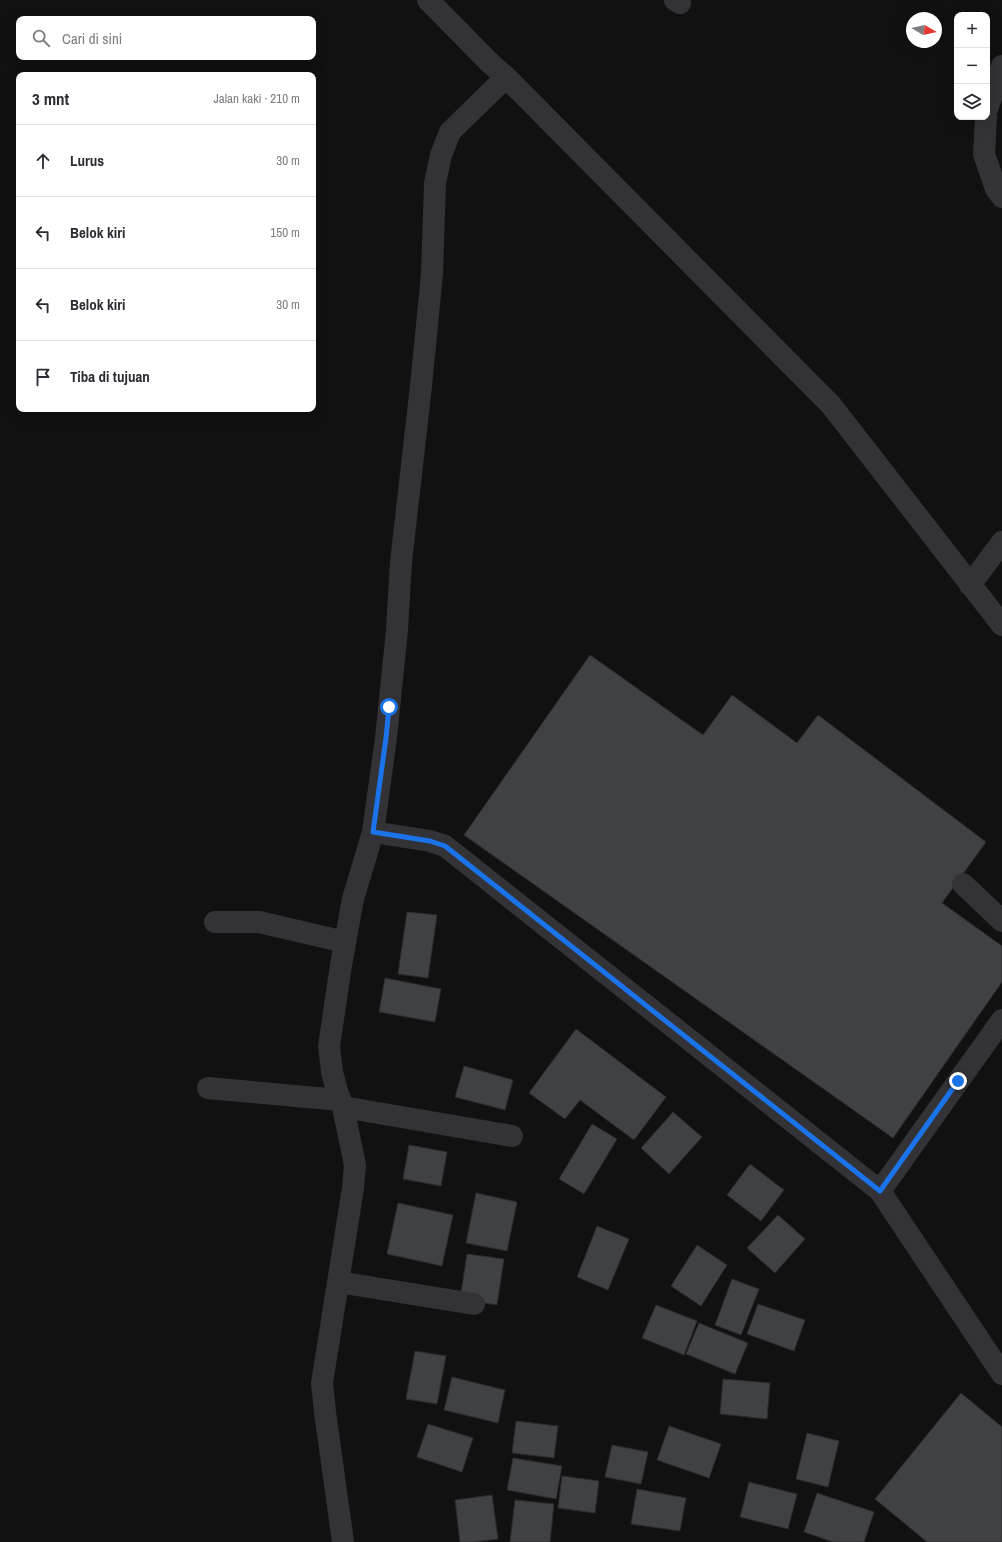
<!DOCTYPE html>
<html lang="id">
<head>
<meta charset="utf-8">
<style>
	body { margin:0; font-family:"Archivo Narrow",sans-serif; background:#f2f2f3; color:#2b2b33 }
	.controls { position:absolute; right:12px; top:12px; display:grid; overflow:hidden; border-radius:8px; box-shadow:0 4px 16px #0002 }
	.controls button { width:36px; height:36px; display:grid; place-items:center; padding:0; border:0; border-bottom:1px solid #e1e1e2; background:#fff; color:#2b2b33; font:20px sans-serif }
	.compass { position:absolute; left:906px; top:12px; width:36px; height:36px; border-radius:50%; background:#fff; box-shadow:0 4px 16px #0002; rotate:99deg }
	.stop { position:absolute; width:12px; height:12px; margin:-9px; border:3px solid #1a73e8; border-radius:50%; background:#fff }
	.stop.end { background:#1a73e8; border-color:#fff; box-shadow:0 1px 4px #0008 }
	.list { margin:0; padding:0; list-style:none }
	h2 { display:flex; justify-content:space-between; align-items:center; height:52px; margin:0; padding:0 16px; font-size:17px }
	h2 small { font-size:13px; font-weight:400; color:#7c7c81 }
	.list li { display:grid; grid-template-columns:26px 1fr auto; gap:12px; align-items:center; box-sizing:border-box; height:72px; padding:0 16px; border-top:1px solid #e1e1e2 }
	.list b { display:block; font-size:15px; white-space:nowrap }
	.list em { font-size:13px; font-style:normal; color:#7c7c81 }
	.icon { flex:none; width:22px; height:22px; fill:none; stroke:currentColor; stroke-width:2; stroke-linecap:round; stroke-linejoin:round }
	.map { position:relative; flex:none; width:1002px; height:1542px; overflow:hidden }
	.search { position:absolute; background:#fff; box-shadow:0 4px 16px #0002; left:16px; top:16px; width:300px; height:44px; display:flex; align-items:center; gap:10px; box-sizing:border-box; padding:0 14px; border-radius:8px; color:#7c7c81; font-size:15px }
	.panel { position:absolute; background:#fff; box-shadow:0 4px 16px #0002; left:16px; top:72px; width:300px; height:340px; border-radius:8px }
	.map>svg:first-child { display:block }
</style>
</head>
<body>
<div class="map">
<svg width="1002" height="1542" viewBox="0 0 1002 1542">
	<rect width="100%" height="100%" fill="#111112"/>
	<path fill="#404145" stroke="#2c2b2e" d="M590 655 703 735 732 695 797 743 818 715 986 842 942 903 1002 946V982L893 1138 464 835Z
		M407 912 437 915 428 978 398 974Z
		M385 978 441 989 435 1022 379 1012Z
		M576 1029 666 1097 634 1140 580 1100 565 1119 529 1093Z
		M464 1066 513 1080 505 1110 455 1097Z
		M673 1112 702 1137 669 1174 641 1148Z
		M592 1124 617 1139 584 1194 559 1179Z
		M409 1145 447 1152 441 1186 403 1179Z
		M750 1164 784 1190 761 1221 727 1195Z
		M476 1193 517 1202 507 1251 466 1243Z
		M398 1203 453 1215 442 1266 387 1254Z
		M778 1215 805 1239 775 1273 747 1248Z
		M597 1226 629 1239 608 1290 577 1277Z
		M697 1245 727 1265 701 1306 671 1286Z
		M467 1254 504 1259 497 1305 460 1299Z
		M732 1279 759 1289 741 1335 715 1325Z
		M758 1304 805 1320 794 1351 747 1334Z
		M656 1305 697 1321 684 1355 642 1338Z
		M699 1323 748 1343 735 1374 686 1354Z
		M415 1351 446 1356 437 1404 406 1399Z
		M452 1377 505 1390 498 1423 444 1410Z
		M723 1379 770 1383 767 1419 720 1414Z
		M961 1393 1002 1427V1542H927L875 1499Z
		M516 1421 558 1426 554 1458 512 1453Z
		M428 1424 473 1438 462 1472 417 1457Z
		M669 1426 721 1444 709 1478 657 1460Z
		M807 1433 839 1441 828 1487 796 1479Z
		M612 1445 648 1452 641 1484 605 1477Z
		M513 1458 562 1466 556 1499 507 1490Z
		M562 1476 599 1481 595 1513 558 1508Z
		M749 1482 797 1494 788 1529 740 1517Z
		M637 1489 686 1498 680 1531 631 1524Z
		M817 1493 874 1512 864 1542H833L804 1532Z
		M492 1495 498 1539 473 1542H460L455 1500Z
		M515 1500 554 1504 550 1542H510Z"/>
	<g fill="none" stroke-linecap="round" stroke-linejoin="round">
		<path stroke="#333337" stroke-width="22" d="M428 0 490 63 506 77 831 405 1002 625
			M675 0 680 3
			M987 109 1002 66
			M986 117 984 154 996 189 1002 197
			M970 585 1002 542
			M373 832 430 841 445 846 880 1191 1002 1374
			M963 884 1002 921
			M215 922H259L345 942
			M208 1088 340 1100
			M343 1107 512 1136
			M880 1191 1002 1020
			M338 1282 474 1304
			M343 1542 325 1412 322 1383 353 1188 355 1165 343 1107 337 1091 332 1072 329 1046 341 965 353 899 373 832 386 738 397 630 401 562 421 386 432 274 435 183 441 155 450 132 506 77"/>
	</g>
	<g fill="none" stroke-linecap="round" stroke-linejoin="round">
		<path stroke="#1a73e8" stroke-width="5" d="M389 707 386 738 373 832 430 841 445 846 880 1191 958 1081"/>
	</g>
</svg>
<div class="controls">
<button>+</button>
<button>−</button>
<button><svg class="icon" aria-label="layers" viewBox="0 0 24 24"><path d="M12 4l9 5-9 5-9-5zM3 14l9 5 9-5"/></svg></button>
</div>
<svg class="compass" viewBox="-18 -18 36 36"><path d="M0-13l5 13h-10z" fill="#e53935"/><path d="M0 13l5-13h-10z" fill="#7c7c81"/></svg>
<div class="stop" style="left:389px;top:707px"></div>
<div class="stop end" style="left:958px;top:1081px"></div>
<div class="search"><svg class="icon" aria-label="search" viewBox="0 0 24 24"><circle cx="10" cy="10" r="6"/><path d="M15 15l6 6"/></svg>Cari di sini</div>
<section class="panel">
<h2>3 mnt<small>Jalan kaki · 210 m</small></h2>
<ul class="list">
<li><svg class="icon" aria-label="ahead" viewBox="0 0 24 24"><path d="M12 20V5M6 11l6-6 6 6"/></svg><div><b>Lurus</b></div><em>30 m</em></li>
<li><svg class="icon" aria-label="left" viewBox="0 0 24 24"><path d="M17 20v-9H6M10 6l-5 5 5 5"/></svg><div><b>Belok kiri</b></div><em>150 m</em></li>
<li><svg class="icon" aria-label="left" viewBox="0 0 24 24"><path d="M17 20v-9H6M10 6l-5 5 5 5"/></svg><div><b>Belok kiri</b></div><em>30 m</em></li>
<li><svg class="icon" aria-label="arrive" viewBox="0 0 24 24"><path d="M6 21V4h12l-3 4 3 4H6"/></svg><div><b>Tiba di tujuan</b></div></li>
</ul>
</section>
</div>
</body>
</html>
